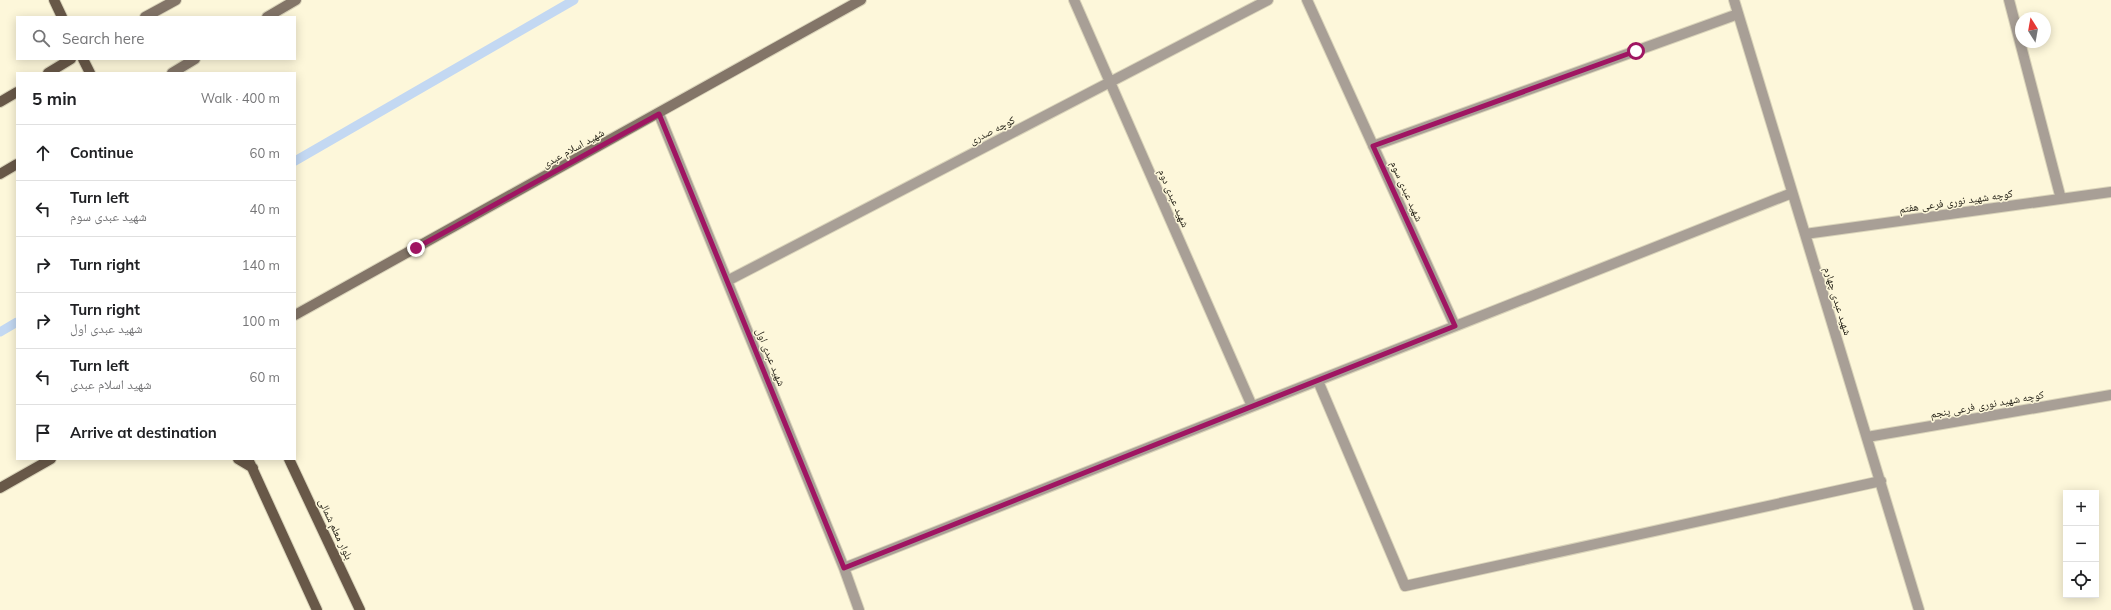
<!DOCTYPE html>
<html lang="en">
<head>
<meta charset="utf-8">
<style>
	body { margin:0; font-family:Mulish,"Noto Naskh Arabic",sans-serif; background:#f6f6f6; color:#202124 }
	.controls { position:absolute; right:12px; bottom:12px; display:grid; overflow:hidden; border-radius:0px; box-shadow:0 2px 10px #0003 }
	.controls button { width:36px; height:36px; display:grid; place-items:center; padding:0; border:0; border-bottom:1px solid #e0e0e0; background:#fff; color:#202124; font:20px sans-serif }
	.compass { position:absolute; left:2015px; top:12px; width:36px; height:36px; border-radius:50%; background:#fff; box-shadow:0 2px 10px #0003; rotate:349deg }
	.stop { position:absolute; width:12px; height:12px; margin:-9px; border:3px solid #9f1562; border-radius:50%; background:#fff }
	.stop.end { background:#9f1562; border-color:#fff; box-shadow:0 1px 4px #0008 }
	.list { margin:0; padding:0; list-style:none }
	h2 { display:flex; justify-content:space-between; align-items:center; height:52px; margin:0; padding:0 16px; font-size:17px }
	h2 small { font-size:13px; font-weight:400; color:#757577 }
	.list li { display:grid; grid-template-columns:26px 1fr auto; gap:12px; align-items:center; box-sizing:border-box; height:56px; padding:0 16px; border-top:1px solid #e0e0e0 }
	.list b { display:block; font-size:15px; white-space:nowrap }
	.list p { margin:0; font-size:13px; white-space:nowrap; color:#757577 }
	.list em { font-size:13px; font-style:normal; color:#757577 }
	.icon { flex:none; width:22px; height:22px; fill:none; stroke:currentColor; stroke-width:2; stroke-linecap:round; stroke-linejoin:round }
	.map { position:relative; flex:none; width:2111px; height:610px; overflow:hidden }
	.search { position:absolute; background:#fff; box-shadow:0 2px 10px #0003; left:16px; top:16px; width:280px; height:44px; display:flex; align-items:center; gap:10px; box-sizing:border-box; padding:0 14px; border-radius:0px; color:#757577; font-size:15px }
	.panel { position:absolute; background:#fff; box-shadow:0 2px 10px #0003; left:16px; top:72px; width:280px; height:388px; border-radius:0px }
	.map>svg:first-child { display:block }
</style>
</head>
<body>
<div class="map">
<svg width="2111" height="610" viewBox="0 0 2111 610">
	<rect width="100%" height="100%" fill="#fdf7da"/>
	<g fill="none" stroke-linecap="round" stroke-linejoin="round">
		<path stroke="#c3d8f2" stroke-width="9" d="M295 161 574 0
			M0 332 17 322"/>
		<defs>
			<path id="minor" d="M1074 0 1252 406
				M1307 0 1455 326
				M1734 0 1919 610
				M2009 0 2061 199
				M659 114 844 568 859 610
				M1373 146 1738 14
				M1805 234 2111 192
				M727 281 1268 0
				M1318 381 1405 586 1881 481
				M1867 437 2111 395
				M844 568 1792 193"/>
			<path id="secondary" d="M145 17 176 0
				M267 17 296 0
				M172 73 195 59
				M295 315 861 0"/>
			<path id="primary" d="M54 0 62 17
				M83 59 90 73
				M48 73 71 59
				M0 102 17 92
				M0 174 17 164
				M238 459 253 468
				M248 459 317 610
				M289 459 360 610
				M0 488 51 459"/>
		</defs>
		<use href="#minor" stroke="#dad4ba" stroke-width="12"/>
		<use href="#secondary" stroke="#dad4ba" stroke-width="12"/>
		<use href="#primary" stroke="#dad4ba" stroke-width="12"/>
		<use href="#minor" stroke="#a89f96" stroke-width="10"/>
		<use href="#secondary" stroke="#837568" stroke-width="10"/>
		<use href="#primary" stroke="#685848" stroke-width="10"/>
	</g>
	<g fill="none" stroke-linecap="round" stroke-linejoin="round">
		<path stroke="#9f1562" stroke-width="5" d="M416 248 659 114 844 568 1455 326 1373 146 1636 51"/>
	</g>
	<g text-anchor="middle" stroke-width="3" stroke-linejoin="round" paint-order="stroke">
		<g font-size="11" fill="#221f15" stroke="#fdf7da">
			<text transform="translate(992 130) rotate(-27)" y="4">کوچه صدری</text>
			<text transform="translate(573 148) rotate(-29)" y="4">شهید اسلام عبدی</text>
			<text transform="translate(1407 191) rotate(66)" y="4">شهید عبدی سوم</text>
			<text transform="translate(1174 198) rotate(67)" y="4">شهید عبدی دوم</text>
			<text transform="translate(1956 201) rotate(-8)" y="4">کوچه شهید نوری فرعی هفتم</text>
			<text transform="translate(1838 301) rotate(73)" y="4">شهید عبدی چهارم</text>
			<text transform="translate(771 357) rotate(68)" y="4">شهید عبدی اول</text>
			<text transform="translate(1987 404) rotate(-10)" y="4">کوچه شهید نوری فرعی پنجم</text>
			<text transform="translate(336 529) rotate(65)" y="4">بلوار معلم شمالی</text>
		</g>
	</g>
</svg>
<div class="controls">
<button>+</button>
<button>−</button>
<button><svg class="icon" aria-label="locate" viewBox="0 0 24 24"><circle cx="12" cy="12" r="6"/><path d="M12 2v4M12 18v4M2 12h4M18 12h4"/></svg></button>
</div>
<svg class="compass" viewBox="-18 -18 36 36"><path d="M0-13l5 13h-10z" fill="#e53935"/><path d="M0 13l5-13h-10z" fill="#757577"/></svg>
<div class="stop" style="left:1636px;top:51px"></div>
<div class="stop end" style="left:416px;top:248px"></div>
<div class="search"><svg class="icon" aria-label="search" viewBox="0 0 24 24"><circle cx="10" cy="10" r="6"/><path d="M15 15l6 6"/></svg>Search here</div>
<section class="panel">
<h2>5 min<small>Walk · 400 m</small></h2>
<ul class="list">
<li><svg class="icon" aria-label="ahead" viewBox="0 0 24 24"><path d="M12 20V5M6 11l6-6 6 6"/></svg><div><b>Continue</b></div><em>60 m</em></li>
<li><svg class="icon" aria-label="left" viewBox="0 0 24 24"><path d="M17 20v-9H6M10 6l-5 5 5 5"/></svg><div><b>Turn left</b><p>شهید عبدی سوم</p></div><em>40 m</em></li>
<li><svg class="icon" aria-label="right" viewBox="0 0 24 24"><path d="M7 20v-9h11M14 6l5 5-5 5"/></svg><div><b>Turn right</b></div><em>140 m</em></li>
<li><svg class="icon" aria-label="right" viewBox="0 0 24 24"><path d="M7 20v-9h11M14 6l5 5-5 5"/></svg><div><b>Turn right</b><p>شهید عبدی اول</p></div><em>100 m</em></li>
<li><svg class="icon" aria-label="left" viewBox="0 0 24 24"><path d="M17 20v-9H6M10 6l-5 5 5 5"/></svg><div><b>Turn left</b><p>شهید اسلام عبدی</p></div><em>60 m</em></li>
<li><svg class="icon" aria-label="arrive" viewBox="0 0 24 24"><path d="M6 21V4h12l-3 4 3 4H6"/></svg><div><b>Arrive at destination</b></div></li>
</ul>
</section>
</div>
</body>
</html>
